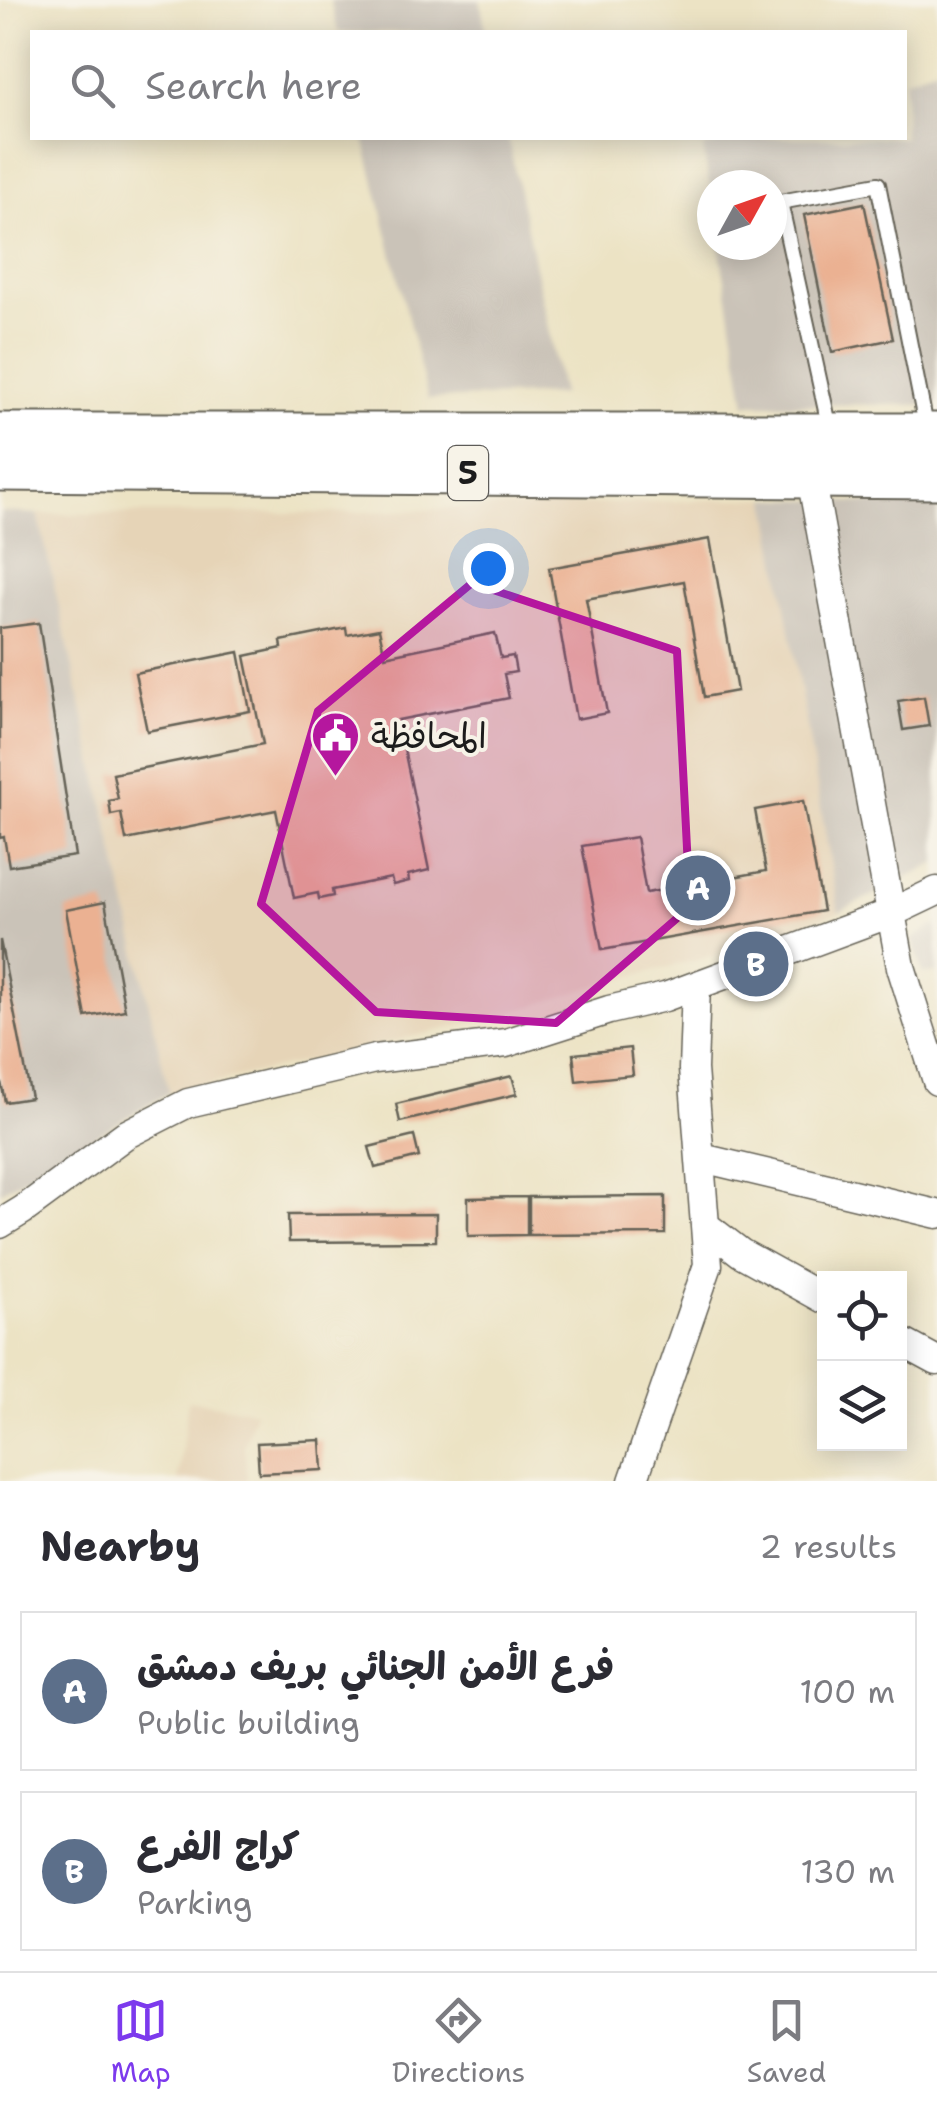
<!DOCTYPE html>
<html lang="en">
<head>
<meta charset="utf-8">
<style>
	body { margin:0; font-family:"Shantell Sans","Playpen Sans Arabic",sans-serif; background:#f2f2f3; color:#2b2b33 }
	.controls { position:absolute; right:30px; bottom:30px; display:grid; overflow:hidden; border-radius:0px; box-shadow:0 5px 25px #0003 }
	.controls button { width:90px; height:90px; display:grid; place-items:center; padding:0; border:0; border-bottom:2px solid #e1e1e2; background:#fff; color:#2b2b33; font:50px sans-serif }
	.compass { position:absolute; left:697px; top:170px; width:90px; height:90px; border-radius:50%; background:#fff; box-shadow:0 5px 25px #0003; rotate:50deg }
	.you { position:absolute; left:488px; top:568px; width:35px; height:35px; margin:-25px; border:8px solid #fff; border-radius:50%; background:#1a73e8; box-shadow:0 0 0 15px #1a73e833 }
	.badge { display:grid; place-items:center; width:65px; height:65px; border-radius:50%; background:#7c3aed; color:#fff; font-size:32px; font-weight:700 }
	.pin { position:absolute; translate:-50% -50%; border:5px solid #fff; box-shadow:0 2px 10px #0006 }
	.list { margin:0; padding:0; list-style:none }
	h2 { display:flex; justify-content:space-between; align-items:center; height:130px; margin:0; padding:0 40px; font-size:42px }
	h2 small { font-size:32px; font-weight:400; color:#7c7c81 }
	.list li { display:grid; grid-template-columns:65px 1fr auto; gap:30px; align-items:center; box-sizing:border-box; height:160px; margin:0 20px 20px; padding:0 20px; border:2px solid #e1e1e2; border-radius:0px }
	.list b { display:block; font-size:38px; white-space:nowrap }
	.list p { margin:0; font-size:32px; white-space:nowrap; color:#7c7c81 }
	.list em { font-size:32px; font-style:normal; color:#7c7c81 }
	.icon { flex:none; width:55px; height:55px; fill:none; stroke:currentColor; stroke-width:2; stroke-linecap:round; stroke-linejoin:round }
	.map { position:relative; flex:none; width:937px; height:1481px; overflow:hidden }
	.search { position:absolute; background:#fff; box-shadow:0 5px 25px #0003; left:30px; right:30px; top:30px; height:110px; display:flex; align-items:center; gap:25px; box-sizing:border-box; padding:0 35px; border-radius:0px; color:#7c7c81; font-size:38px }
	.sheet { height:490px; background:#fff }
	nav { display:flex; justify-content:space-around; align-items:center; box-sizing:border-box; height:140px; border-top:2px solid #e1e1e2; background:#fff; font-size:28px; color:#7c7c81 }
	nav a { display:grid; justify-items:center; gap:5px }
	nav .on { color:#7c3aed }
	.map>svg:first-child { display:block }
</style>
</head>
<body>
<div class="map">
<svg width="937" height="1481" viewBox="0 0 937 1481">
	<rect width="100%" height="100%" fill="#f7f3e8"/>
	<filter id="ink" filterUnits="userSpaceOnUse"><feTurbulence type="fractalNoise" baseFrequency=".01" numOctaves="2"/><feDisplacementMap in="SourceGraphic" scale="20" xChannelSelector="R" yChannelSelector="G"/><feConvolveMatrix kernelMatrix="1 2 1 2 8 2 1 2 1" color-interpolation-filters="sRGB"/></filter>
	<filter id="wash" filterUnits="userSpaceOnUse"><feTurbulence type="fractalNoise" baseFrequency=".0048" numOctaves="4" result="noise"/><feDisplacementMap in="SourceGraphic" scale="40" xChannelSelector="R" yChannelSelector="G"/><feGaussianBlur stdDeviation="2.25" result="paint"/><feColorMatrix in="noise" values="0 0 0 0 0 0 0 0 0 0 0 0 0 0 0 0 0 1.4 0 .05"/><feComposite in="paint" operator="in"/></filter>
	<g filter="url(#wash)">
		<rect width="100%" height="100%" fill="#ece3c4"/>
		<path fill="#e6d4b7" d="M767 498 839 912 704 958 601 984 498 1017 169 1093 38 514 334 513Z
			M188 1400 255 1411 244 1445 247 1481H178Z"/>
		<path fill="#cac3b8" d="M330 0H480L486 32H338Z
			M937 67V405L746 404 719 245H772V185H712V201L703 147 738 138H904L905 79Z
			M364 138H508L562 394 428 399Z
			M767 498 937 506V863L839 912Z
			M0 512 38 514 169 1093 0 1192Z
			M937 924V973L923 974 913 939Z"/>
		<g id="blocks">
			<path fill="#ebb192" d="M864 203 893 339 832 352 804 215Z
				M710 539 737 691 704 697 684 581 586 599 607 713 576 719 549 568Z
				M39 623 75 856 9 866 4 837 0 838V628Z
				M346 628 347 635 379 629 385 656 495 633 501 658 513 656 516 672 504 674 509 698 398 720 429 870 408 875 409 881 393 885 391 878 332 890 333 896 319 899 318 893 294 898 276 810 126 840 121 813 111 815 109 801 118 799 113 774 263 744 245 656 282 648 281 641Z
				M239 652 250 711 147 731 135 673Z
				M924 697 929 726 903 730 898 701Z
				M803 801 823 911 602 950 582 846 636 837 646 893 766 871 755 810Z
				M105 902 125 1010 86 1017 66 910Z
				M0 940 31 1098 5 1102 0 1077Z
				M630 1048 633 1075 576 1081 573 1054Z
				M512 1076 517 1094 400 1122 396 1104Z
				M414 1136 419 1157 375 1168 369 1147Z
				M665 1196V1234L529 1235V1197Z
				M527 1197V1235L468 1236V1198Z
				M436 1214V1241L289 1242 288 1215Z
				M321 1440 323 1470 259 1473 257 1443Z"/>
		</g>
	</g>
	<g filter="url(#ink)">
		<use href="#blocks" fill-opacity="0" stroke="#656257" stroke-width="2.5"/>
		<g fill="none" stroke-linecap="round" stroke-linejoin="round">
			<defs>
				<path id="service" d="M830 429 780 202 878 184 927 431"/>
				<path id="minor" d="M811 477 901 967 937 1081
					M702 1158 937 1214
					M0 1224 23 1210 125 1135 188 1103 375 1059 506 1043 609 1010 665 997 891 913 937 891
					M706 1226 741 1253 824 1299
					M900 1341 937 1361
					M633 1481 708 1265 693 1069 696 986"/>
				<path id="primary" d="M0 436H937
					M0 468 937 476"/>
			</defs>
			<use href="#service" stroke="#656257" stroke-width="18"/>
			<use href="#minor" stroke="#656257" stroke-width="31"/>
			<use href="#primary" stroke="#656257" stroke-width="49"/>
			<use href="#service" stroke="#fff" stroke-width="14"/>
			<use href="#minor" stroke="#fff" stroke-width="28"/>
			<use href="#primary" stroke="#fff" stroke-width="45"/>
		</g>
	</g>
	<path fill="#b5179e" fill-opacity="0.2" stroke="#b5179e" stroke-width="8" stroke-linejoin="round" d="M472 583 677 651 690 907 556 1023 376 1012 261 904 318 711Z"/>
	<defs>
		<symbol id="civic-pin" viewBox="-11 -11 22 30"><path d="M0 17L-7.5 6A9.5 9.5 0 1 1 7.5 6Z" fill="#b5179e" stroke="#f7f3e8"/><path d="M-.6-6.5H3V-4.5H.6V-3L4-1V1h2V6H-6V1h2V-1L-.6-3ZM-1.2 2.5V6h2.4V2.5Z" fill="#fff"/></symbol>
	</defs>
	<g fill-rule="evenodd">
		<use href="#civic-pin" x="308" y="708" width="55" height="75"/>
	</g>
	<g text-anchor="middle" stroke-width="8" stroke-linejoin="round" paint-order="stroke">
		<rect fill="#f7f3e8" stroke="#5e5c59" stroke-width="2.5" x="448" y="446" width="40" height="54" rx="8"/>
		<g font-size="32" font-weight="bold" fill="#1c1c1c">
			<text x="468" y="484">5</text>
		</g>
		<g font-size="35" fill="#1c1c1c" stroke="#f7f3e8" text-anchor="start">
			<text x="371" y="748">المحافظة</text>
		</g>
	</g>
</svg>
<div class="controls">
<button><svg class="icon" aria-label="locate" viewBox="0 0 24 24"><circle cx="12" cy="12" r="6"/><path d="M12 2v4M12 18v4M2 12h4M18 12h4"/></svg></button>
<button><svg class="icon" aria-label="layers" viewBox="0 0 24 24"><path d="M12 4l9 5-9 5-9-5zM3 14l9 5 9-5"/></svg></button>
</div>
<svg class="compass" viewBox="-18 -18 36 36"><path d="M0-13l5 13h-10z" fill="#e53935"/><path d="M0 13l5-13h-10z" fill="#7c7c81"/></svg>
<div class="you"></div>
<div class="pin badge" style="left:698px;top:888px;background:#5c6f8a">A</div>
<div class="pin badge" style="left:756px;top:964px;background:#5c6f8a">B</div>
<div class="search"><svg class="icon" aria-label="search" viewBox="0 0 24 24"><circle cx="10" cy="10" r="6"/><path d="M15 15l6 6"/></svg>Search here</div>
</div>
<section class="sheet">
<h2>Nearby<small>2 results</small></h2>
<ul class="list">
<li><span class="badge" style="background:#5c6f8a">A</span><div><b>فرع الأمن الجنائي بريف دمشق</b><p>Public building</p></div><em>100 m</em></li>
<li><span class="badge" style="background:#5c6f8a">B</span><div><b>كراج الفرع</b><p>Parking</p></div><em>130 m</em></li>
</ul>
</section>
<nav>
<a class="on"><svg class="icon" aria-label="map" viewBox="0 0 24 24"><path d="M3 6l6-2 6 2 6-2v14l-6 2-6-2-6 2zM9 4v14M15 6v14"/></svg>Map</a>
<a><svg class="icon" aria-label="directions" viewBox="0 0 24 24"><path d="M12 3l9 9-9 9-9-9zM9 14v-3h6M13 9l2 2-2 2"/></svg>Directions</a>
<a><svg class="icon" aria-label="saved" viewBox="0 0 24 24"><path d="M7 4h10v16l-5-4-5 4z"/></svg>Saved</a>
</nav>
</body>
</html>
